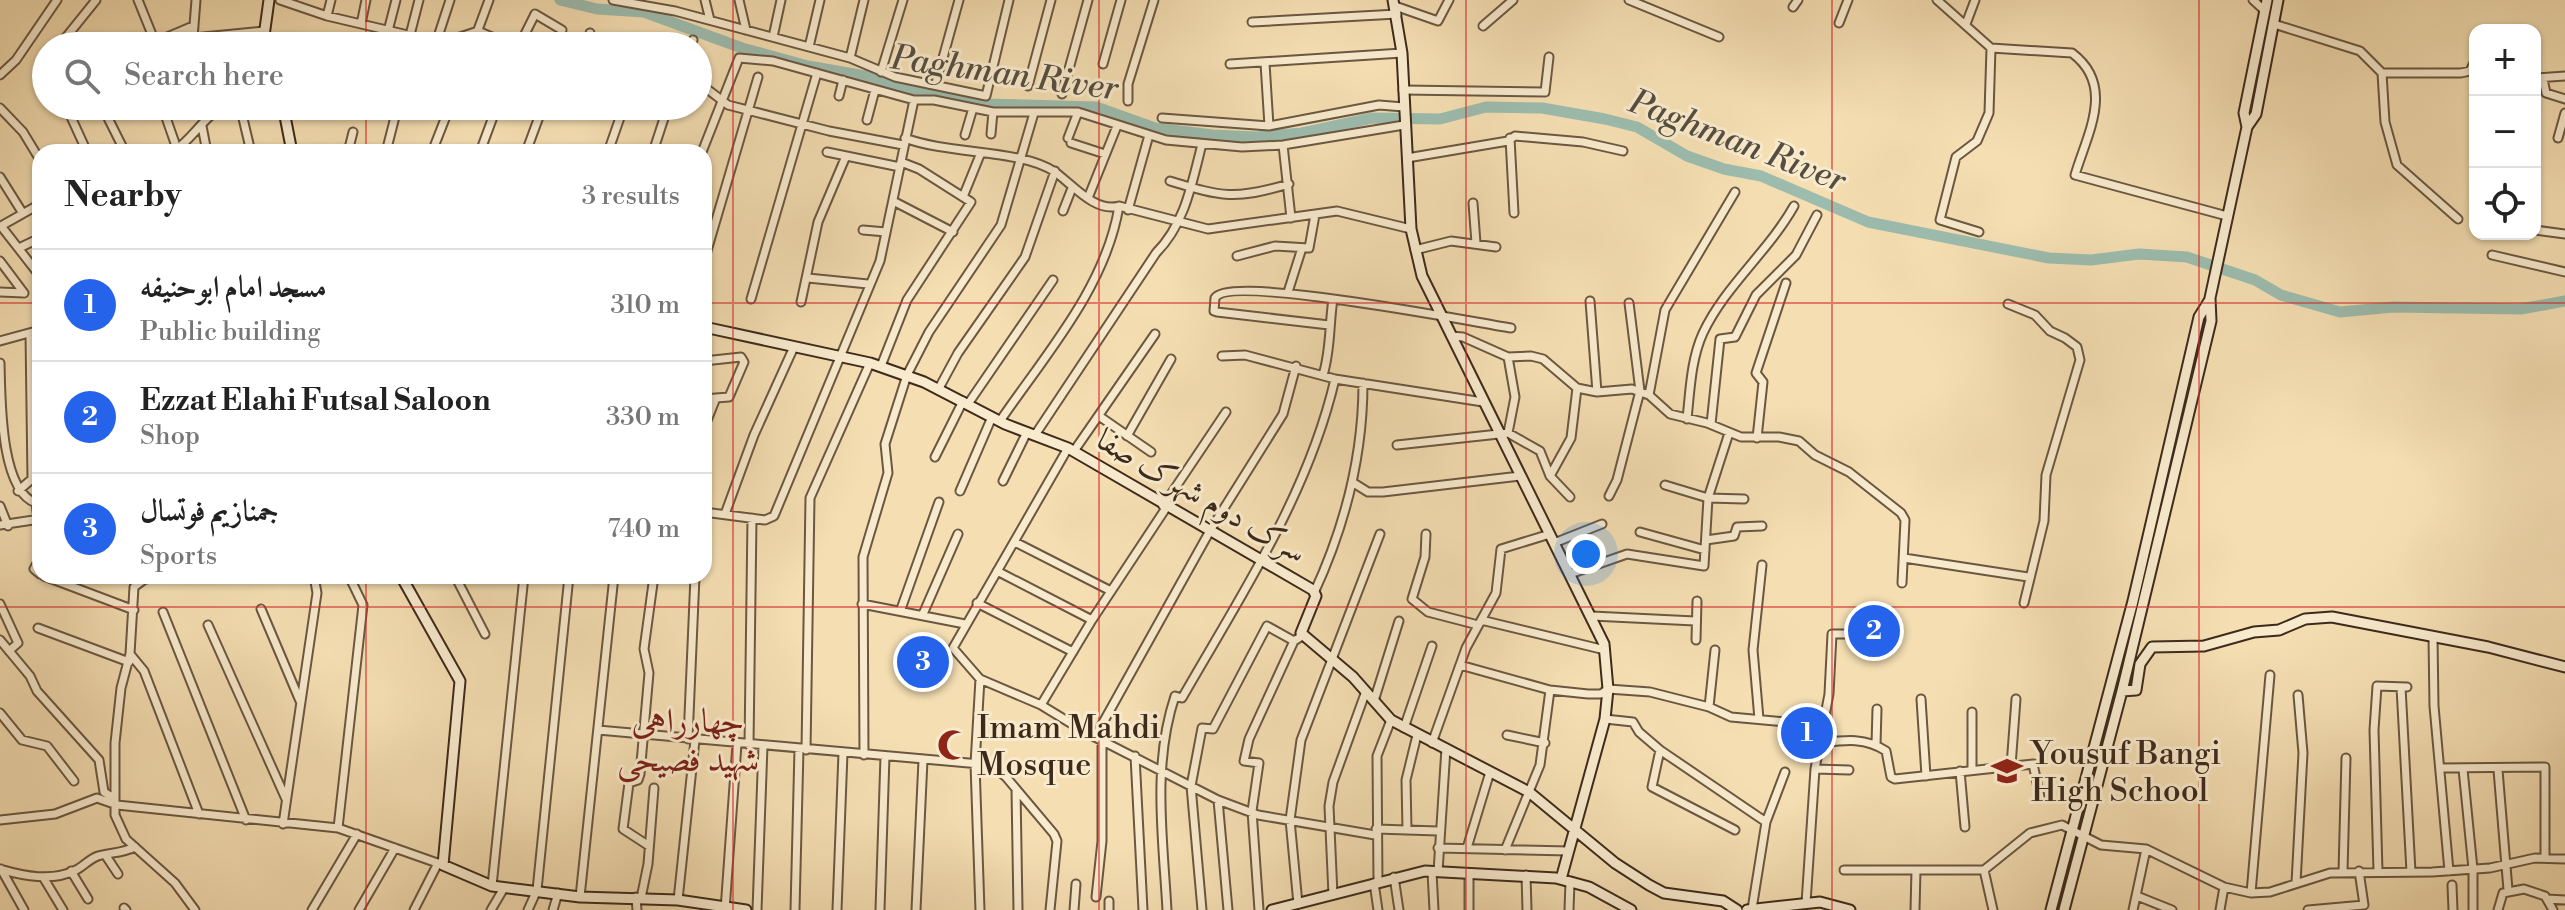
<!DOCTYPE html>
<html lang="en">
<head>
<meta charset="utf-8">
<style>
	body { margin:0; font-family:"Libre Bodoni",Amiri,serif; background:#f2f2f2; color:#222 }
	.controls { position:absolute; right:24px; top:24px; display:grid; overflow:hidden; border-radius:16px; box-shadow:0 2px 6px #0004 }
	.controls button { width:72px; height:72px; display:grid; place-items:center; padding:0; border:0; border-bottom:2px solid #e0e0e0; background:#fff; color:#222; font:40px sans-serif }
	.you { position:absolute; left:1586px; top:554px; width:28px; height:28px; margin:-20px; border:6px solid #fff; border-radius:50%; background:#1a73e8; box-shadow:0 0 0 12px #1a73e833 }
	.badge { display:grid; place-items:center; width:52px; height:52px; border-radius:50%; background:#2563eb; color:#fff; font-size:26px; font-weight:700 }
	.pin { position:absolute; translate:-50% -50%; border:4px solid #fff; box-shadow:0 2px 8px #0006 }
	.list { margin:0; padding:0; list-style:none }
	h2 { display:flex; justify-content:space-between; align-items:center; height:104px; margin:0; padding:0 32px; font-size:34px }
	h2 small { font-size:26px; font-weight:400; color:#767676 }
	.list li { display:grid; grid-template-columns:52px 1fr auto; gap:24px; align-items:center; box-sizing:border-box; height:112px; padding:0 32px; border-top:2px solid #e0e0e0 }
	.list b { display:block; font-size:30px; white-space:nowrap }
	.list p { margin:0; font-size:26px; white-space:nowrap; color:#767676 }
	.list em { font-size:26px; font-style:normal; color:#767676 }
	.icon { flex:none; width:44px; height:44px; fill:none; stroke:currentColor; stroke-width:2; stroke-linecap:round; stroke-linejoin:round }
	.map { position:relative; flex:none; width:2565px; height:910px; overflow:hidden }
	.search { position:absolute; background:#fff; box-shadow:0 2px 6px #0004; left:32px; top:32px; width:680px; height:88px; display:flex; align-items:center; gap:20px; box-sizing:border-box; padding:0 28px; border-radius:44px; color:#767676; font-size:30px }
	.panel { position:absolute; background:#fff; box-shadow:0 2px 6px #0004; left:32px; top:144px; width:680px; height:440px; border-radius:24px }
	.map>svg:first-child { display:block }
</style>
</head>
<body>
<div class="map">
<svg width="2565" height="910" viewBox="0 0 2565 910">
	<rect width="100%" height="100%" fill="#f4deb2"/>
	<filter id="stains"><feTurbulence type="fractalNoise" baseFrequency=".0025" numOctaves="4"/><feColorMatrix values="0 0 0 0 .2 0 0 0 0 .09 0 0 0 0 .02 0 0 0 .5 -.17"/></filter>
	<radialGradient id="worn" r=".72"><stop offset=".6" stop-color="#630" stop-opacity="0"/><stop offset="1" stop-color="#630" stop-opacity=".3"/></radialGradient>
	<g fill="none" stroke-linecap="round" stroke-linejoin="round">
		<path stroke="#9cbcae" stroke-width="11" d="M560 0 597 9 644 12 742 48 808 66 871 77 905 89 986 104 1096 107 1155 128 1213 135 1256 137 1302 133 1372 118 1440 119 1486 107 1542 108 1605 119 1637 127 1687 156 1724 169 1761 176 1868 222 2049 258 2091 260 2139 254 2187 257 2255 280 2281 295 2340 312 2393 307 2521 309 2565 301"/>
		<defs>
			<path id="street" d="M138 0 155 42
				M196 0 193 38 264 31
				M280 0 327 16 442 43 478 31 513 46
				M613 0 675 11 850 58 895 77 986 96 1009 0
				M705 0 710 20
				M739 0 746 30
				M1629 0 1719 37
				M1937 0 1991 48 2072 53C2116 86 2087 134 2075 175L2227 216
				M2253 0 2265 11
				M1395 6 1438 21 1449 0
				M1793 7 1798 0
				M327 16 331 0
				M1252 22 1397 14
				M1839 23 1848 0
				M361 24 366 0
				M1966 24 1975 0
				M2274 24 2360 51 2382 73 2385 122 2397 165 2458 219
				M1483 26 1513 0
				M388 31 396 0
				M410 35 419 0
				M773 37 781 0
				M59 46 96 0
				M146 46 193 26
				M435 46 450 0
				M472 46 489 0
				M519 46 535 14 562 30
				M588 46 590 33
				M642 46 645 39
				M690 46 693 40
				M809 47 820 0
				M850 58 864 0
				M1265 63 1269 126
				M1103 64 1121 0
				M1230 64 1402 53
				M881 72 903 0
				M2382 73H2461L2470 71 2475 61
				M0 75 16 60 57 0
				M2535 78 2565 76
				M2543 79 2546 93 2565 99
				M698 82 728 105 829 131 903 145
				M936 83 959 0
				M1028 86 1051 0
				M1403 90 1545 92 1549 57
				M1062 94 1088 0
				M839 96 843 80
				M1128 101V84L1154 0
				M66 106 87 152
				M102 106 125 152
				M162 106 177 149
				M240 106 251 152
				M559 106 586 110
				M0 108 23 132 40 160
				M1162 118 1269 126 1379 105 1404 107
				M867 120 875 90
				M202 126 207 152
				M991 134 993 112
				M965 135 973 108
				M905 138C949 155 1022 149 1055 172 1072 184 1095 213 1119 206L1208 229 1337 211 1411 229
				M1068 138 1078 112 1166 140 1242 147 1283 145 1404 125
				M1510 138 1514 213
				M2558 138 2565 113
				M1071 143 1105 154
				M1283 145 1291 218
				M173 152C193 139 204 116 224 106
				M348 152 353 132
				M386 152 397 109 411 106
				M432 152 450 106
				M480 152 497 106
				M526 152 543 106
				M608 152 624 106
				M653 152 668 106
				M702 152 739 58 773 61 914 100H934L993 112H1078
				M827 152 900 167
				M1407 158 1508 141 1515 136 1583 142 1623 151
				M0 177 22 212
				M1170 181C1223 197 1234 200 1289 184
				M963 197 980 155
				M1088 198 1117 126
				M893 201 953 232
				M1473 203 1476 243
				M40 204 1 226 40 276
				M1128 210 1149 135
				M1063 211 1072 188
				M863 230 886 232
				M2535 230 2565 234
				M1979 232 1940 220 1956 157 1977 141 1989 113 1991 48
				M19 248 40 238
				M1415 250 1451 241 1496 247
				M2492 255 2565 272
				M1237 256 1275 246 1309 248 1315 215
				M0 261 24 293
				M704 261 758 77
				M808 278 868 284
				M0 292 24 293
				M1288 292 1302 248
				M751 299 817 73
				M1590 301 1597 392
				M801 302 818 222 846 156
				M2008 304 2035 315 2050 331 2065 338 2077 347 2080 360 2046 475 2044 521 2024 603
				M1329 325 1217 312 1214 311 1215 298C1229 274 1472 322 1511 328
				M1451 336 1463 337 1508 357 1531 356 1543 359 1577 388 1597 392 1632 389 1649 395 1670 414 1707 423 1741 437H1779L1799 441 1815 455 1849 472 1901 513 1905 520 1902 583
				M0 341 40 330
				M1222 356 1245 355 1335 379 1483 402
				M704 361 741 357 744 362 729 397 716 398 704 428
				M0 363C1 399 0 491 36 503L38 520
				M881 366 907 300 971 202 919 169 901 162
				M1323 375C1331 349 1329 325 1333 299
				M938 390 958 353 1025 257 1055 171
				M1649 395 1665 310 1735 192
				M704 399 716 398
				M968 404 1053 280
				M1099 416 1151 452
				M1687 419C1690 391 1691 359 1703 333 1725 286 1768 252 1794 206
				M1000 421C1045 355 1106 287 1119 206
				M1711 424 1720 339 1735 337 1756 295 1796 255 1817 215
				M1508 433 1515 397 1508 357
				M1035 435 1156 253C1185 224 1192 183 1202 144
				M1127 436 1171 359
				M1757 438 1763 382 1756 373 1786 283
				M1397 445 1508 433 1540 451 1550 476 1570 497
				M1068 448 953 648 980 679 1041 705 1085 732 1218 800 1258 815 1375 835
				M1074 451 1155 334
				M935 457 963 401
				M1550 476 1571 438 1577 388
				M1003 481 1027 432
				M1352 482 1368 492H1383L1520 476
				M1665 485 1708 498 1744 499
				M18 491 32 479 30 333
				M960 491 992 417
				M1609 496 1617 480 1640 391 1629 303
				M0 506 8 526
				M1163 506 1226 412
				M704 512 765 520 774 516 880 261 914 100
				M725 514 754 435 793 349
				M0 525 40 519
				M1640 532 1705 550
				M1426 534 1425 557 1412 599 1428 612 1478 625
				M1706 540 1734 536 1737 527 1762 526
				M1015 542 1111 591
				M1554 543 1602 524
				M40 558 34 569 40 574
				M1904 558 2028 577
				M997 571 1092 620
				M1570 574 1627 554 1704 566 1708 498 1729 433
				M44 576 134 610
				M455 576 485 634
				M1314 593C1345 526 1363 456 1363 383
				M977 603 1073 652
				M0 604 18 643 9 651
				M862 604 965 624
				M261 609 300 701
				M901 609 939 502
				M163 612 246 820
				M923 614 958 534
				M1592 616 1695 621
				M1481 620 1605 650
				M208 625 286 799
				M38 628 129 662
				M2433 637 2434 706 2449 871
				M0 640 30 676 37 691 99 760 104 792 115 799V815L126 839 175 883 195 910
				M1696 640 1697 601
				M130 654 144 671 199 814
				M1460 665 1550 690 1588 694H1601L1608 689 1650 692 1709 707 1731 717 1797 723 1796 732 1822 738
				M980 679 975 764 980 910
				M2401 687 2411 872
				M1921 699 1926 776
				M1374 701 1399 621
				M1041 705 1092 620 1166 508
				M1709 707 1715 650
				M0 713 22 740 47 746 74 781
				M1605 719 1633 722 1639 732 1660 750 1766 822
				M1759 719 1753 650 1762 565
				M1404 728 1432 646
				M598 730 991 765 1006 777 1054 834 1057 841 1050 910
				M1507 735 1545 743
				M1095 737 1211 529 1283 414 1296 366
				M688 739 695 576
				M1432 743 1466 648 1496 593 1501 549 1550 534
				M1821 743C1845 740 1865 737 1886 751L1891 777 1895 779 2033 764 2040 797
				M749 745 752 518
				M1876 745 1877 709
				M806 750 810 498 870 363
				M1660 750 1652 787 1735 830
				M864 755 863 557 888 473 885 444 907 375 929 332 1001 225 1034 113
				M1135 756 1143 910
				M2011 766 2016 699
				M2440 768 2545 767V858
				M1815 769 1849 770
				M2463 769 2473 869V910
				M1972 770V712
				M2498 770 2508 890
				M1960 771 1965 827
				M1016 789 1018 910
				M115 799V743L121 688 130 654 134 587 145 579 169 576
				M1218 800 1228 910
				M0 820 55 814 97 798 117 805 338 828 443 865
				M283 824 317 593 314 576
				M338 828 363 605 349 576
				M1376 829 1438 831
				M1407 830 1406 780 1417 735
				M649 846 623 829 629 783 638 780 640 774 649 673 644 649 654 576
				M1438 848 1569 851
				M1467 848 1490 772
				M1505 850 1540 765 1550 690
				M106 856 118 874
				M0 869C24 876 52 882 76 870 84 866 89 859 98 856 111 852 120 854 135 847
				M1 869 24 910
				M1844 870H1984L2030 833 2062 825 2101 845 2146 849 2224 887 2251 893 2270 892 2330 873 2432 872 2490 868 2535 858 2565 859
				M1984 870 1993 910
				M71 871 88 899
				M2378 871 2374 730 2377 686 2407 687
				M1432 872 1434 910
				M1438 872 1446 748
				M2343 872 2346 758
				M1526 875 1527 910
				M43 877 63 910
				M1394 877 1399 910
				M1378 882 1377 756 1391 720
				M1374 883 1378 910
				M2296 883 2303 753 2298 695
				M2452 885 2453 910
				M492 886 524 576
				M2251 893 2270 675
				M1333 895 1329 806 1333 782 1366 691
				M2137 896 2172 910
				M580 897 614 576
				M636 897 637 910
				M1096 897 1102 841V740
				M641 898 648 864 654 788
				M2547 899 2565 900
				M678 900 695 740
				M1806 903 1815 769 1829 694 1832 634H1893
				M1298 904 1290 820 1301 740 1380 534
				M124 908 126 910
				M1752 909 1766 822 1785 772
				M312 910 357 834
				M359 910 395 848
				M414 910 438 863
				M491 910 504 888
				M528 910 537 890 569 576
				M553 910 558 893
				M725 910 737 744
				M757 910 763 746
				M795 910 799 749
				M837 910 843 753
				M880 910 885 756
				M916 910 923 760
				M1074 910 1076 884
				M1109 910V901
				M1167 910C1163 838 1152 765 1175 696L1182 698C1241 595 1308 495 1335 379
				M1202 910 1191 786 1202 728 1213 729 1267 626 1294 641
				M1259 910 1252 811 1259 763 1244 761 1249 739 1294 641 1302 636
				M1469 910V873
				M1569 910 1570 882
				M1915 910 1916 870
				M2133 910 2146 849
				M2220 910 2224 887
				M2308 910 2364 905 2359 871
				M2498 910 2503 893 2524 889 2545 896 2553 910"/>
			<path id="secondary" d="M1393 0 1402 53 1411 229 1422 276 1604 644 1608 689 1605 719 1561 879
				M267 46 264 36 269 0
				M283 106 292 152
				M2247 127 2256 114 2278 0
				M704 327 870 363 924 382 1005 424 1068 448 1313 590 1316 596 1301 633 1353 677 1391 720 1529 792 1615 863 1649 885 1664 893 1723 901 1737 910
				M401 576 460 681 443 865 492 886 580 897 678 900 746 910
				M2122 691 2136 690 2140 664 2152 647 2204 646 2254 632 2279 630 2305 619 2332 617 2488 647 2565 667
				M1272 910 1425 871 1556 878 1589 887 1631 910
				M1747 910 1820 902 1850 910
				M2051 910 2133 601 2199 317 2209 301
				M2064 910 2122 691 2211 321 2210 298 2247 127 2244 113 2267 0"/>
		</defs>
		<use href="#street" stroke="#6b5741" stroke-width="11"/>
		<use href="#secondary" stroke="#3d2a1b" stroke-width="13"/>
		<use href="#street" stroke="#f8eacd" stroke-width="7"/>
		<use href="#secondary" stroke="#f8eacd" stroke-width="9"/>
	</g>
	<path fill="none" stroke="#d62828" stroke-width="2" stroke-opacity="0.55" d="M366 0V46M733 0V910M1099 0V910M1466 0V910M1832 0V910M2199 0V910M366 106V152M0 303H40M704 303H2565M366 576V910M0 607H2565"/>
	<defs>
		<symbol id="mosque-bare" viewBox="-9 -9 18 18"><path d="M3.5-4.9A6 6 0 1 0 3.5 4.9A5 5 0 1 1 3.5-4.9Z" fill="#8f2418" stroke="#f8eacd" stroke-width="2.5" paint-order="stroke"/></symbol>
		<symbol id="school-bare" viewBox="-9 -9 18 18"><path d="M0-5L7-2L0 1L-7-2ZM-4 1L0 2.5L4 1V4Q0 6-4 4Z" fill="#8f2418" stroke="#f8eacd" stroke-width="2.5" paint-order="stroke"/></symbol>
	</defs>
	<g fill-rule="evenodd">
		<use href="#mosque-bare" x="931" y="723" width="44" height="44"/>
		<use href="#school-bare" x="1985" y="749" width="44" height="44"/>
	</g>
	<g text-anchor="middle" stroke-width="6" stroke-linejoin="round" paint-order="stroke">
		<g font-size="32" fill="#3d2a1b" stroke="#f8eacd">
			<text transform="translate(1202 495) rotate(30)" y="11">سرک دوم شهرک صفا</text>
		</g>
		<g font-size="32" fill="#3d2a1b" stroke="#f8eacd" text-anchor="start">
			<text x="977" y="738">Imam Mahdi<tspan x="977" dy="37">Mosque</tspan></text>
			<text x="2031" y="764">Yousuf Bangi<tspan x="2031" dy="37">High School</tspan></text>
		</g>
		<g font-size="34" font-style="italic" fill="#554e40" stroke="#f8eacd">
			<text transform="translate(1005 72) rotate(8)" y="12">Paghman River</text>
			<text transform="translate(1738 140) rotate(21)" y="12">Paghman River</text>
		</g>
		<g font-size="34" fill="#7a1f14" stroke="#f8eacd">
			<text x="688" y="732">چهارراهی<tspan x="688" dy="39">شهید فصیحی</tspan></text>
		</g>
	</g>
	<rect width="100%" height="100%" filter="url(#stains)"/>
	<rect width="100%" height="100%" fill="url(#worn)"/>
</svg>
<div class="controls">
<button>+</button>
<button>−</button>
<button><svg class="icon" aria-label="locate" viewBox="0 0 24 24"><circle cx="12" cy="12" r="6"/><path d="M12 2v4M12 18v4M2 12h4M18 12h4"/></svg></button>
</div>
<div class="you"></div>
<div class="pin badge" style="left:1807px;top:733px">1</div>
<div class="pin badge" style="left:1874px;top:631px">2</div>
<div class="pin badge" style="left:923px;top:662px">3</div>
<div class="search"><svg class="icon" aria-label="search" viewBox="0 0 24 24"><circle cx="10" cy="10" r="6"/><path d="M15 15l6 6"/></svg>Search here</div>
<section class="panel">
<h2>Nearby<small>3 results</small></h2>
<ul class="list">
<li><span class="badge">1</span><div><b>مسجد امام ابوحنیفه</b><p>Public building</p></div><em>310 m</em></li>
<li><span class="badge">2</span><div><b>Ezzat Elahi Futsal Saloon</b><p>Shop</p></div><em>330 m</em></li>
<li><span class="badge">3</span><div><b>جمنازیم فوتسال</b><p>Sports</p></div><em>740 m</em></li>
</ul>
</section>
</div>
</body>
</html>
